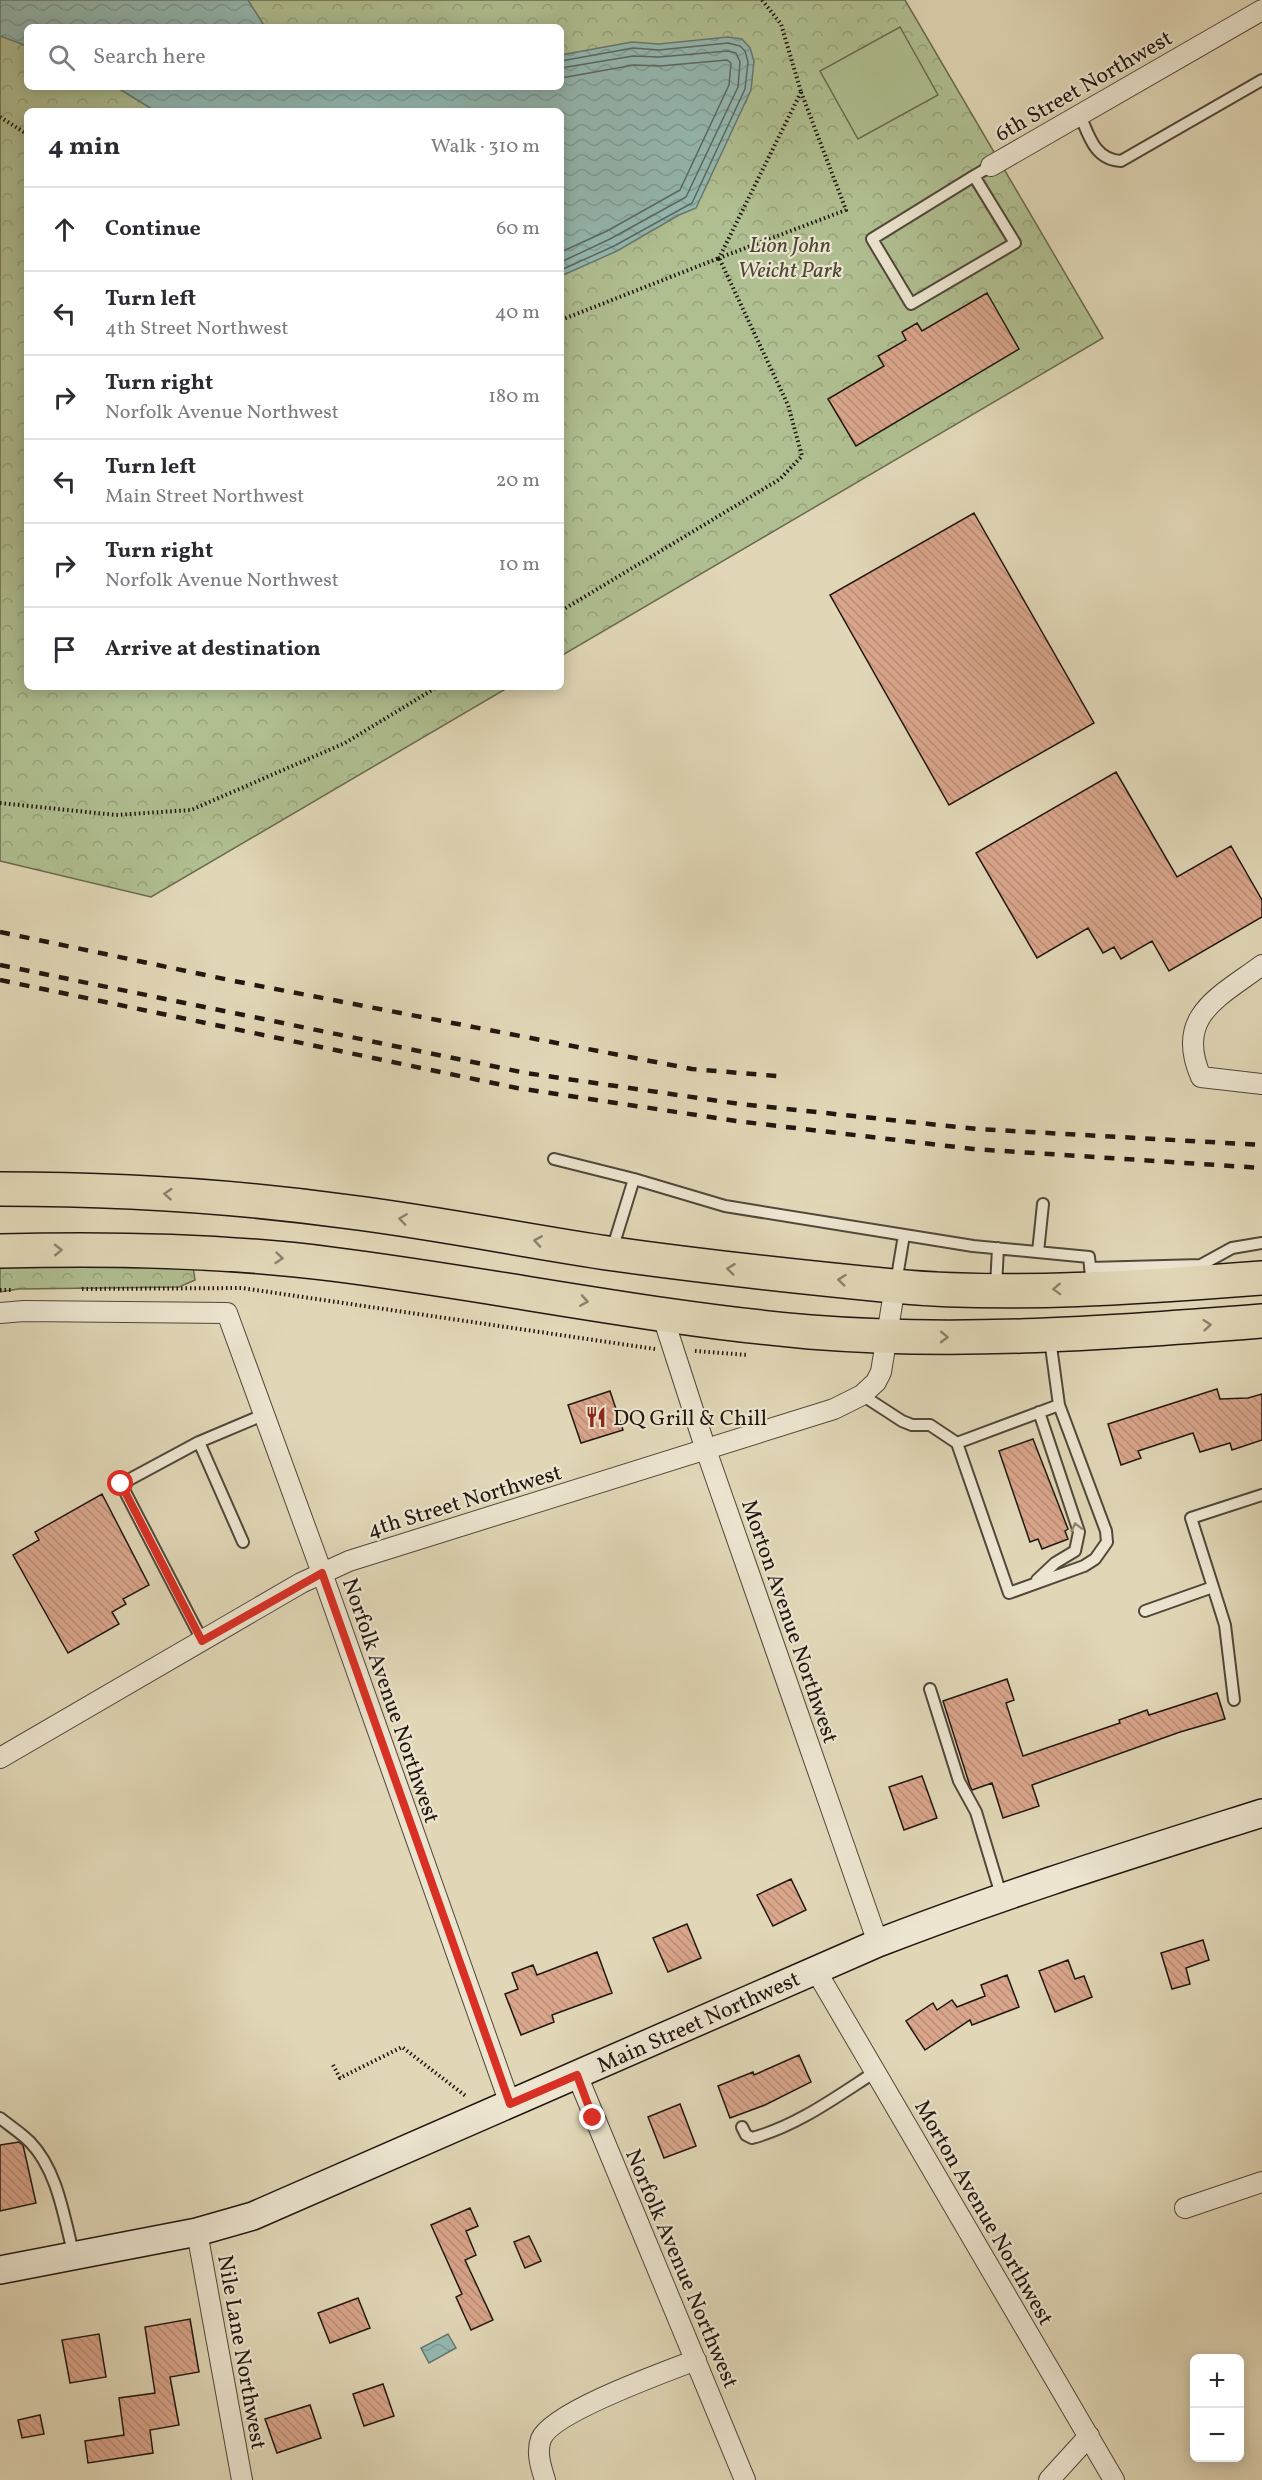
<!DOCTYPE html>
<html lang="en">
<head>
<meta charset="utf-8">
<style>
	body { margin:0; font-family:Vollkorn,serif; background:#f2f2f3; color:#2b2b33 }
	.controls { position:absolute; right:18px; bottom:18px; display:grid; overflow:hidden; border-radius:9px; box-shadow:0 3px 15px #0003 }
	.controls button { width:54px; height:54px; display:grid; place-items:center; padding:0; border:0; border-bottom:2px solid #e1e1e2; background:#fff; color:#2b2b33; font:30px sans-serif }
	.stop { position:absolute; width:18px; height:18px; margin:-14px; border:4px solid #d93025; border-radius:50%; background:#fff }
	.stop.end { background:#d93025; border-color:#fff; box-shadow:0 2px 6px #0008 }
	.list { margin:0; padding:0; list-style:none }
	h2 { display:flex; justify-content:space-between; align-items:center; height:78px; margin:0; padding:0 24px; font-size:26px }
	h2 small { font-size:20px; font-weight:400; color:#7c7c81 }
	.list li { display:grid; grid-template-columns:39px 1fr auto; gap:18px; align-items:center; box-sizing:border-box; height:84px; padding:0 24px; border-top:2px solid #e1e1e2 }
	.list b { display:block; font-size:22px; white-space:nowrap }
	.list p { margin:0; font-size:20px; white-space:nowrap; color:#7c7c81 }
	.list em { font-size:20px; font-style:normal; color:#7c7c81 }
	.icon { flex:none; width:33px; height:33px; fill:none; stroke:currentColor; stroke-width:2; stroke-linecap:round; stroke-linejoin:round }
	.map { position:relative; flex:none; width:1262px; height:2480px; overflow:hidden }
	.search { position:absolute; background:#fff; box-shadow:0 3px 15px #0003; left:24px; top:24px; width:540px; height:66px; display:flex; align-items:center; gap:15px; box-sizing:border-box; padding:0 21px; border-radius:9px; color:#7c7c81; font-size:22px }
	.panel { position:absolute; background:#fff; box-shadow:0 3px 15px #0003; left:24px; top:108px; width:540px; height:582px; border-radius:9px }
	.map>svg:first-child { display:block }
</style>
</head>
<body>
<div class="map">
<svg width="1262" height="2480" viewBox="0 0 1262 2480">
	<defs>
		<pattern id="park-crowns" width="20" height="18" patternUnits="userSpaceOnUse" patternTransform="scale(1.5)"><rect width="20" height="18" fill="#b0bf91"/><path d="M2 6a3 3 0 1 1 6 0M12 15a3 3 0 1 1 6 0" fill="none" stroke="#97a37c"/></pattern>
		<pattern id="water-waves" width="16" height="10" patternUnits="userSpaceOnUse" patternTransform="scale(1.5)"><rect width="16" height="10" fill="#94b9b2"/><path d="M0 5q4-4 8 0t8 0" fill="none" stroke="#7f9e98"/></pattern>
		<pattern id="building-back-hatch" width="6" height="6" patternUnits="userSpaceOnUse" patternTransform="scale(1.5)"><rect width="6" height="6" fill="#d9a58b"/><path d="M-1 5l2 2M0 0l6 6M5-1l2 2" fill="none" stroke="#ba8d77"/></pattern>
	</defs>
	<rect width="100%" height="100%" fill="#e1d7b7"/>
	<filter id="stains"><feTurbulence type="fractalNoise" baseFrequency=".00333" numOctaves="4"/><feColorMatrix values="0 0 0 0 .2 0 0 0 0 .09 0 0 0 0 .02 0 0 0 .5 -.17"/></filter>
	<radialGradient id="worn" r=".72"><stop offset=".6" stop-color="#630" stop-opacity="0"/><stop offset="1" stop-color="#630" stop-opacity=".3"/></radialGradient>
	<path fill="url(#park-crowns)" stroke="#686b50" stroke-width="1.5" fill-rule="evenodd" d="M0 0H905L1103 338 561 656V111H27V687H509L151 897 0 861ZM27 27H561V87H27Z
		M0 1264 193 1267 195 1280 179 1287 18 1289 0 1292Z"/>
	<path fill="#b0bf91" stroke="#686b50" stroke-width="1.5" d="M900 27 938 95 858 139 820 71Z"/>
	<path fill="url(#water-waves)" stroke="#667871" stroke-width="1.5" d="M0 0H248L265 27H27V46L0 36Z
		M728 37 742 39 750 48 754 61 751 90 696 208 679 215 617 251 561 276V111H155L116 87H561V55L632 42 659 44Z
		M448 2334 456 2348 429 2363 421 2348Z"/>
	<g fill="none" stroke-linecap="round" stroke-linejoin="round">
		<path stroke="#5a6861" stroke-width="1.5" d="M561 61 633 48 659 50 728 43 740 46 745 51 748 62 745 89 692 203 614 246 561 270
			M561 68 633 56 659 57 728 51 736 53 740 62 738 87 686 197 610 239 561 262
			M561 78 634 65 660 66 727 60 731 63 729 85 680 190 607 231 561 252"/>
	</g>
	<path fill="url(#building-back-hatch)" stroke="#211710" stroke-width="1.5" d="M987 293 1019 349 856 446 828 399 884 366 878 356 906 340 902 332 917 323 922 331Z
		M974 513 1094 723 949 805 830 595Z
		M1116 772 1177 877 1231 846 1262 900V917L1169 971 1152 941 1121 959 1114 947 1103 953 1088 928 1037 958 976 853Z
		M1217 1389 1220 1399 1248 1398 1262 1394V1440L1232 1450 1230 1443 1200 1452 1193 1433 1138 1451 1141 1458 1121 1465 1108 1424Z
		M610 1391 623 1430 581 1443 568 1405Z
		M1033 1439 1068 1529 1065 1531 1068 1539 1042 1549 1038 1539 1030 1542 999 1451Z
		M102 1494 149 1585 123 1599 126 1604 112 1612 119 1624 68 1653 13 1555 39 1540 35 1532Z
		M1007 1679 1014 1700 1006 1703 1023 1756 1120 1723 1119 1720 1147 1710 1149 1715 1217 1693 1225 1719 1180 1732 1032 1785 1039 1806 1003 1818 992 1783 972 1790 970 1786 943 1701Z
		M922 1776 937 1818 904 1830 889 1787Z
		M791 1879 806 1910 773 1926 757 1895Z
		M687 1924 701 1958 668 1972 653 1938Z
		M1203 1940 1209 1960 1186 1968 1190 1984 1172 1989 1161 1953Z
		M597 1952 612 1993 552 2015 554 2022 521 2035 505 1994 518 1989 512 1973 533 1965 537 1975Z
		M1068 1960 1075 1979 1084 1976 1092 1997 1055 2012 1039 1971Z
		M1007 1975 1019 2007 972 2025 970 2020 925 2050 906 2021 933 2003 937 2010 952 2000 957 2007 985 1996 981 1985Z
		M799 2055 811 2082 765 2105 730 2118 718 2086 753 2072 754 2075Z
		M680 2104 696 2146 664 2158 648 2117Z
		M19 2142 23 2145 36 2203 0 2211V2145Z
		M470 2208 478 2226 466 2231 476 2255 465 2260 493 2320 471 2330 456 2297 462 2294 431 2225Z
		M529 2236 541 2261 525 2268 514 2242Z
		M358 2298 370 2328 330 2343 318 2313Z
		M190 2319 199 2372 170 2377 179 2425 150 2430 153 2453 88 2463 85 2441 124 2435 119 2398 155 2393 145 2327Z
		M99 2334 106 2377 70 2383 62 2340Z
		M383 2384 394 2416 364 2426 353 2394Z
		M310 2405 321 2438 277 2453 265 2419Z
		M40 2415 44 2434 22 2438 18 2420Z"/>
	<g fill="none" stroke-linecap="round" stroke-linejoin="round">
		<defs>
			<path id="lane" d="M1080 115C1089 136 1095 160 1121 161L1262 80
				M974 176 872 239 911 304 1015 243 974 176 991 166
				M554 1159 634 1179
				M612 1250 634 1179 725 1206 973 1246 1089 1257 1092 1286
				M1038 1252 1043 1204
				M1090 1268 1201 1265 1232 1248 1262 1243
				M896 1283 904 1235
				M996 1286 998 1248
				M862 1395 902 1421 912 1425H930L957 1443 1059 1405 1050 1339
				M199 1442 243 1542
				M957 1443 1009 1593 1084 1566 1095 1559 1107 1542 1106 1531 1059 1405
				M1037 1580 1055 1563 1075 1551 1079 1532 1039 1412
				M1213 1587 1191 1518 1262 1495
				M1145 1611 1213 1587 1225 1625 1234 1700
				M202 1640 121 1484 199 1442 263 1415
				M930 1689 959 1781 976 1812 1002 1898
				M0 2118C10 2126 21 2133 30 2142 58 2171 64 2218 74 2256
				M742 2127 746 2135 752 2138C797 2126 836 2097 875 2072"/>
			<path id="street" d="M991 166 1262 10
				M1262 965C1219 997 1174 1016 1201 1077L1262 1084
				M0 1313 24 1311 227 1313 322 1573 510 2104
				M662 1314 706 1450 878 1943
				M0 1758 301 1583 349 1561 834 1409 862 1395 876 1382 881 1372 895 1286
				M815 1969 1114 2480
				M577 2075 745 2480
				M1185 2208 1262 2182
				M197 2232 242 2480
				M545 2480C541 2467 536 2453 541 2439 552 2412 665 2372 696 2360
				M1049 2480 1089 2436"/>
			<path id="secondary" d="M0 2270 197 2232 253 2216 878 1943C1004 1894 1133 1854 1262 1813"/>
			<path id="highway" d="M0 1189C117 1189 234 1196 350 1212 438 1223 526 1241 614 1254 707 1267 800 1277 893 1286 1011 1297 1143 1287 1262 1278
				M0 1251C111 1248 221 1250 331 1264 491 1284 649 1318 810 1332 961 1344 1111 1333 1262 1321"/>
		</defs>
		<use href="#lane" stroke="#51473a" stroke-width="14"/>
		<use href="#street" stroke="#51473a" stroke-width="22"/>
		<use href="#secondary" stroke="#211710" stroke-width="30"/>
		<use href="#highway" stroke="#211710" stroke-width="36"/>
		<path stroke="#211710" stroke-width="4" stroke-dasharray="1.5 3" stroke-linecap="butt" d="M762 0 781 24 801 92
			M801 92 846 210 719 258Z
			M0 117 27 134
			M561 320 719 258 788 405 802 456 780 479 561 611
			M0 803 116 815 191 810 345 743 437 687
			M82 1289 242 1288 655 1349
			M0 1290H11
			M695 1351 748 1355
			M333 2065 340 2078 402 2047 467 2097"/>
		<use href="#lane" stroke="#ece5d0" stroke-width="10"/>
		<use href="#street" stroke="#ece5d0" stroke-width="20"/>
		<use href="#secondary" stroke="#ece5d0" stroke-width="27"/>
		<use href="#highway" stroke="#e1d7b7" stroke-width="33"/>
		<path stroke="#211710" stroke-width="4.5" stroke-dasharray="10 10" stroke-linecap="butt" d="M0 932 234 981 692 1069 777 1076
			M0 965 526 1073 740 1104 977 1129 1262 1145
			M0 980 517 1088 736 1121 973 1149 1262 1168"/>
	</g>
	<defs><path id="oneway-chevron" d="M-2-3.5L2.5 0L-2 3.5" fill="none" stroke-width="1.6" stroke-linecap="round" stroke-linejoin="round" transform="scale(1.5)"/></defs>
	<g stroke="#8b816c">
		<use href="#oneway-chevron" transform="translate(168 1194) rotate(-176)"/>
		<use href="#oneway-chevron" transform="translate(403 1219) rotate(-172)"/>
		<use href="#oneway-chevron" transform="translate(538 1241) rotate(-171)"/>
		<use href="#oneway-chevron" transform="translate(58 1250) rotate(-1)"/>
		<use href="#oneway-chevron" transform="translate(279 1258) rotate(5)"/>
		<use href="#oneway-chevron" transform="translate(731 1269) rotate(-173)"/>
		<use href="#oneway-chevron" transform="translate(842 1280) rotate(-174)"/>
		<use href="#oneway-chevron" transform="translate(1057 1289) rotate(178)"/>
		<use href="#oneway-chevron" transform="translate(584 1301) rotate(9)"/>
		<use href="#oneway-chevron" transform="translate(1207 1325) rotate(-5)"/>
		<use href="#oneway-chevron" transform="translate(944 1337) rotate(1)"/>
	</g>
	<use stroke="#91887a" href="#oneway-chevron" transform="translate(1076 1527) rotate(-104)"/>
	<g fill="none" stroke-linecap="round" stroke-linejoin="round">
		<path stroke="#d93025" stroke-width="8" d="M121 1484 202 1641 322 1573 510 2104 577 2075 593 2118"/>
	</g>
	<defs>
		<symbol id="restaurant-bare" viewBox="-9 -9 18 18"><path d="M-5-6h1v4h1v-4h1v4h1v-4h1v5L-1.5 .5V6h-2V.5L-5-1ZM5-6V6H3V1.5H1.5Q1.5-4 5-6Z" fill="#8f2418" stroke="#ece5d0" stroke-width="2.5" paint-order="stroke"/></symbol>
	</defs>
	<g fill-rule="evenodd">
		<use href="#restaurant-bare" x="581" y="1402" width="30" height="30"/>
	</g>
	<g text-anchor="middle" stroke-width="4.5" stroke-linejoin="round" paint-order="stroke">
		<g font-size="22" fill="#211710" stroke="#ece5d0">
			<text transform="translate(1083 85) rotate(-30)" y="8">6th Street Northwest</text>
			<text transform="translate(464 1500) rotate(-17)" y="8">4th Street Northwest</text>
			<text transform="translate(791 1621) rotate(71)" y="8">Morton Avenue Northwest</text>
			<text transform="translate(392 1700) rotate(71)" y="8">Norfolk Avenue Northwest</text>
			<text transform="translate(698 2021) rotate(-24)" y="8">Main Street Northwest</text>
			<text transform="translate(985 2212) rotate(60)" y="8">Morton Avenue Northwest</text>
			<text transform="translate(683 2268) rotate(67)" y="8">Norfolk Avenue Northwest</text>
			<text transform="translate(243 2352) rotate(80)" y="8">Nile Lane Northwest</text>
		</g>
		<g font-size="22" font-style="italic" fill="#4c4937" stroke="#ece5d0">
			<text x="790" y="252">Lion John<tspan x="790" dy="25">Weicht Park</tspan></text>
		</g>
		<g font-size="22" fill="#211710" stroke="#ece5d0" text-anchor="start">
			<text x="613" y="1425">DQ Grill &amp; Chill</text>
		</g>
	</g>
	<rect width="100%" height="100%" filter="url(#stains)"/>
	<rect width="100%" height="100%" fill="url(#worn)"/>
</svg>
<div class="controls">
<button>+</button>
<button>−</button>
</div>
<div class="stop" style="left:121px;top:1484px"></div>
<div class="stop end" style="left:593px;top:2118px"></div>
<div class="search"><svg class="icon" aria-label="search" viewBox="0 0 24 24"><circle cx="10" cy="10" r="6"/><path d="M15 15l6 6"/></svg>Search here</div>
<section class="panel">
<h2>4 min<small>Walk · 310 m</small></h2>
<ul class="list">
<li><svg class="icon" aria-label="ahead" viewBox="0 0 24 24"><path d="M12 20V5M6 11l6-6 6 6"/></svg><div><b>Continue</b></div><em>60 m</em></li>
<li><svg class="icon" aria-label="left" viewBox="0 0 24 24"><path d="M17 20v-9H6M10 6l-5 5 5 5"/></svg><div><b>Turn left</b><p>4th Street Northwest</p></div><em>40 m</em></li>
<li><svg class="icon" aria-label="right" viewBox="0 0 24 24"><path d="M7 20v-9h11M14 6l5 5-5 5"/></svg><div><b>Turn right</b><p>Norfolk Avenue Northwest</p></div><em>180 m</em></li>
<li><svg class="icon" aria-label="left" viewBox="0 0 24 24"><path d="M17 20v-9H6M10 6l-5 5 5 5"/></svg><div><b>Turn left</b><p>Main Street Northwest</p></div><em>20 m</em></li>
<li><svg class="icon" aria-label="right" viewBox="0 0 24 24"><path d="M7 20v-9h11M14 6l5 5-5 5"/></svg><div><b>Turn right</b><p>Norfolk Avenue Northwest</p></div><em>10 m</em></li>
<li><svg class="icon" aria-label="arrive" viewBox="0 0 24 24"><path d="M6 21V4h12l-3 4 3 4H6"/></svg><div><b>Arrive at destination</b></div></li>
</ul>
</section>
</div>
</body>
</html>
